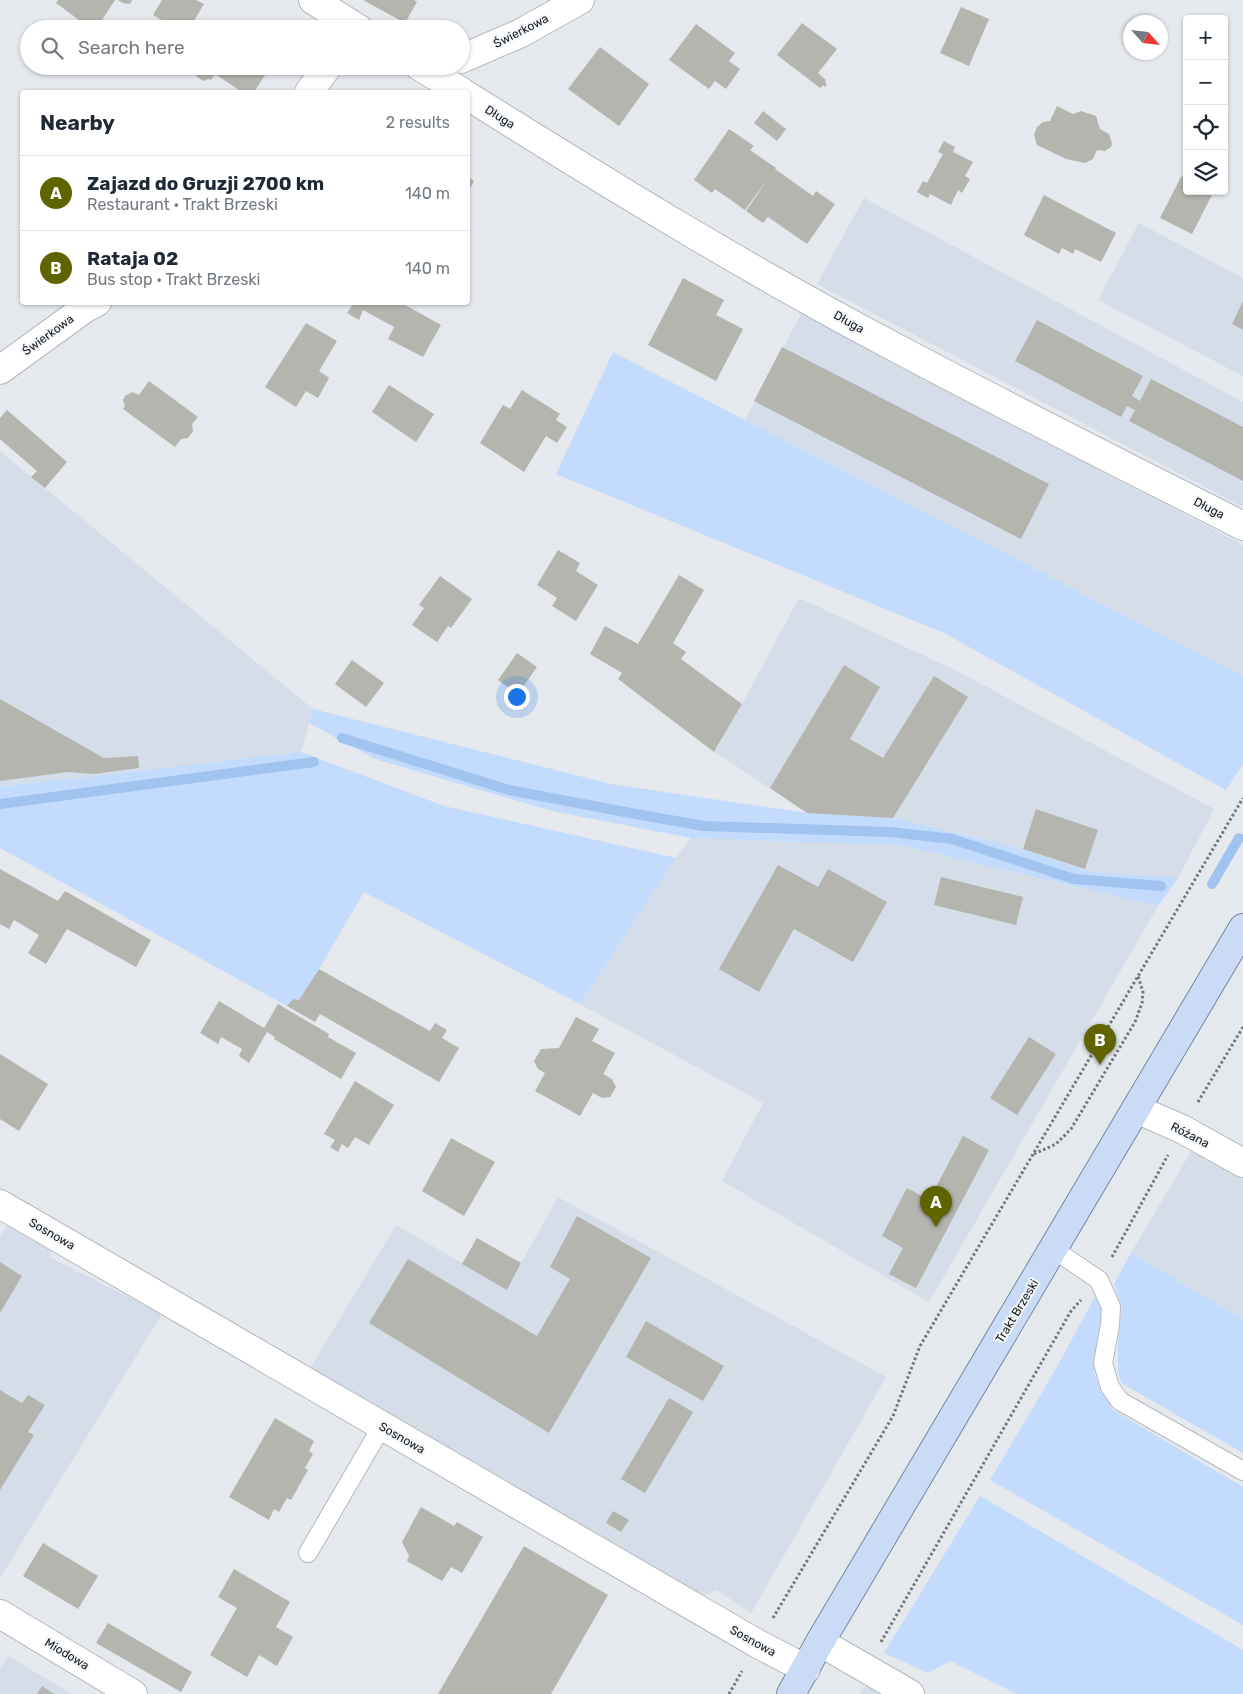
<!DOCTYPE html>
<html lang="en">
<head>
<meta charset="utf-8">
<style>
	body { margin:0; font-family:Rubik,sans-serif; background:#f2f2f3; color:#1f2937 }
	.controls { position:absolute; right:15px; top:15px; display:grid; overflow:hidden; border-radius:5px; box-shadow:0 1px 4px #0004 }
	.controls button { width:45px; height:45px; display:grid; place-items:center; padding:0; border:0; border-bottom:1px solid #e0e1e3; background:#fff; color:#1f2937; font:25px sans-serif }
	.compass { position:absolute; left:1123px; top:15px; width:45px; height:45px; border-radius:50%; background:#fff; box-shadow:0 1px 4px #0004; rotate:117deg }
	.you { position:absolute; left:516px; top:696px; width:18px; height:18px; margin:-12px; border:4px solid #fff; border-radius:50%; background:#1a73e8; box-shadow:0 0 0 8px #1a73e833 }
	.badge { display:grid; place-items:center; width:32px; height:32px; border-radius:50%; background:#5f6300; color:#fff; font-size:16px; font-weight:700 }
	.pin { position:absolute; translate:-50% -41px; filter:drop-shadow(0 1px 2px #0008) }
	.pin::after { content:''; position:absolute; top:26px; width:18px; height:15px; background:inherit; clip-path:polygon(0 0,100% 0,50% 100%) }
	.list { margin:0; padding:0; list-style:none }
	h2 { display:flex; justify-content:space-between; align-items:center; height:65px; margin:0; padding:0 20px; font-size:21px }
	h2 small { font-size:16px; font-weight:400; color:#747a83 }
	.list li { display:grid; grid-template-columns:32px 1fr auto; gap:15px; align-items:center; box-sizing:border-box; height:75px; padding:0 20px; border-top:1px solid #e0e1e3 }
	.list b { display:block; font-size:19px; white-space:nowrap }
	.list p { margin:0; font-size:16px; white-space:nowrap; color:#747a83 }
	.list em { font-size:16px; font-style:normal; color:#747a83 }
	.icon { flex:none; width:28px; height:28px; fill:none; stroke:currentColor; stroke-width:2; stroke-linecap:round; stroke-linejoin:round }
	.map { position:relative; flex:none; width:1243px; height:1694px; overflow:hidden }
	.search { position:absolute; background:#fff; box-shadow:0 1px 4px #0004; left:20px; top:20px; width:450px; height:55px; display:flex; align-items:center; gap:12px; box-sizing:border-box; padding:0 18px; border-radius:28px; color:#747a83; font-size:19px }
	.panel { position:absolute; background:#fff; box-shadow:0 1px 4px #0004; left:20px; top:90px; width:450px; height:215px; border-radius:5px }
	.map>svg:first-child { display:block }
</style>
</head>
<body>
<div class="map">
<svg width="1243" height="1694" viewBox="0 0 1243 1694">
	<rect width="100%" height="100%" fill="#e5e8ed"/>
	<path fill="#d4dde8" d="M864 198 1243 402V507L817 284Z
		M1139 223 1243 278V376L1098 300Z
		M801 314 1243 545V676L745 420Z
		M0 451 313 709 301 752 0 787Z
		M799 598 955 670 1214 809 1178 878 1091 872 1008 845 893 818 807 813 715 752 742 704Z
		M691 838 900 845 1158 906 929 1302 722 1181 763 1103 580 1004 676 858Z
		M1196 1143 1243 1171V1319L1131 1253Z
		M558 1197 886 1377 751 1613 717 1590 700 1597 310 1369 396 1225 507 1289Z
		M8 1224 52 1250 49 1257 162 1314 0 1578V1236Z
		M8 1656 72 1694H0V1669Z
		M867 1682 889 1694H860Z"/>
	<path fill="#c3dbfc" d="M613 352 1243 676V764L1226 790 944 633 556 474Z
		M313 709 611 784 807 813 893 818 1008 845 1091 872 1178 878 1158 906 900 845 691 838 552 811 375 759 309 723Z
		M301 752 444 806 676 858 580 1004 364 892 319 969 299 1000 293 999 287 1006 0 848V787Z
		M1131 1253 1243 1319V1453L1121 1383 1118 1371V1338L1122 1309 1114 1284Z
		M1097 1293 1100 1299 1102 1311 1094 1372 1099 1386 1113 1410 1243 1487V1625L990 1480 1053 1374Z
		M980 1496 1243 1650V1694H1017L950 1661 928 1673 884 1653Z"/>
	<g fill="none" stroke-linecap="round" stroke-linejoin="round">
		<path stroke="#a1c3ef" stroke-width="10" d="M342 738 509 790 641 815 704 826 890 832 952 839 1074 879 1161 886
			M0 804 314 762
			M1212 884 1239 838"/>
	</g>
	<path fill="#b4b5af" d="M58 0H115L96 29H91L56 3Z
		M118 0H132L130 4 123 3Z
		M162 0H196L204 4 189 29H160L165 22 153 15Z
		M363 0H414L417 2 405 23Z
		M961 7 989 19 969 66 940 53Z
		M217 23 223 27 228 24 235 29H213Z
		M802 23 837 49 818 73 826 80 825 82 827 84 825 87 823 85 820 88 777 55Z
		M696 24 735 53 729 61 740 69 726 89 715 81 709 89 669 60Z
		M600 47 649 84 619 126 568 89Z
		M189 66H271L254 92H242L215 74 211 80 209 79 203 81 196 76 195 71Z
		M1057 106 1073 114 1081 111 1096 116 1100 129 1109 134 1112 144 1111 147 1105 151 1097 150 1093 159 1085 163 1066 159 1037 145 1034 135 1037 127 1043 122 1050 121Z
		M763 111 786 129 777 141 754 123Z
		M729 129 754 146 750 150 776 168 775 169 813 196 816 191 835 204 807 244 768 217 763 223 746 211 767 180 745 210 715 189 712 193 694 180Z
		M944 141 955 147 953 152 973 162 965 176 970 179 962 193 958 190 951 205 930 194 928 198 917 192 923 181 927 183 943 154 938 152Z
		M1187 175V191H1214L1192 234 1160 218 1181 177Z
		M468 177 474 181 468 192Z
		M1044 195 1116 233 1101 262 1075 249 1073 254 1062 248 1059 254 1024 235Z
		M683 278 724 300 716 315 743 329 716 381 648 345Z
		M1243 301V330L1232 324Z
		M349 302H400L441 325 423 357 388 339 394 327 363 310 359 320 347 313 353 304Z
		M1037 320 1143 376 1132 396 1140 401 1151 379 1243 427V481L1129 421 1135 410 1127 406 1121 417 1015 361Z
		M306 323 337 341 319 371 329 378 318 398 306 391 296 407 265 387Z
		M782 347 1049 484 1021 539 754 401Z
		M149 381 198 417 192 424 193 431 188 438 181 439 175 447 123 409 125 406 123 400 125 396 132 392 139 395Z
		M389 385 434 414 416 442 372 412Z
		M522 390 560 414 556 420 567 427 557 443 546 436 524 472 480 443 503 405 510 409Z
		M7 410 67 462 45 488 31 477 37 471 0 439V418Z
		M558 550 580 563 576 571 598 585 576 621 552 606 557 598 537 585Z
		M679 575 704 590 673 643 686 652 681 659 742 704 714 752 618 679 622 673 590 654 605 626 638 644Z
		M440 576 472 599 451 628 448 626 437 642 412 625 424 608 419 605Z
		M517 653 537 667 518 694 498 680Z
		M352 660 384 683 366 707 335 684Z
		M844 665 880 687 850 739 883 758 934 676 968 697 893 818 807 813 770 788Z
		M0 699 104 758 138 756 139 768 94 774 68 772 0 781Z
		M1036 809 1098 830 1085 869 1023 849Z
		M778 865 818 887 828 869 887 902 853 962 794 929 759 992 719 969Z
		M0 869 58 901 65 891 151 940 136 967 67 929 46 964 28 953 39 935 14 920 9 929 0 924Z
		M941 877 1023 897 1016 925 934 905Z
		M319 969 430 1031 435 1023 447 1030 442 1038 459 1048 439 1082 320 1014 315 1022 287 1006 293 999 299 1000Z
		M219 1001 264 1028 278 1004 329 1034 328 1037 356 1053 341 1079 274 1039 275 1037 267 1032 249 1063 239 1056 242 1049 221 1037 218 1044 200 1033Z
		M576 1017 599 1029 592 1041 615 1053 603 1074 612 1079 616 1087 610 1097 602 1098 593 1093 580 1116 535 1091 545 1073 538 1069 534 1061 541 1049 559 1048Z
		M1029 1037 1056 1054 1017 1115 990 1098Z
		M0 1054 48 1084 19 1131 0 1119Z
		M355 1081 394 1105 369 1145 355 1137 348 1148 342 1144 338 1152 330 1147 335 1140 324 1134Z
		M963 1136 989 1150 916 1288 889 1274 903 1248 882 1236 907 1188 929 1200Z
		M451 1138 495 1162 464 1216 422 1191Z
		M577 1216 651 1258 549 1433 369 1323 408 1259 537 1336 570 1279 550 1267Z
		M477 1238 521 1263 507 1290 462 1264Z
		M0 1262 22 1276 0 1313Z
		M646 1321 724 1366 703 1401 626 1357Z
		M0 1390 22 1403 28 1395 45 1405 28 1432 34 1435 0 1490Z
		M669 1398 693 1412 645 1493 621 1479Z
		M275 1418 314 1441 309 1451 313 1454 305 1468 308 1470 291 1500 287 1498 279 1512 274 1509 269 1520 229 1497Z
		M421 1507 454 1526 457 1522 483 1537 462 1573 451 1567 442 1581 407 1561 409 1556 402 1542Z
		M613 1511 629 1520 621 1532 606 1523Z
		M43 1543 98 1576 78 1609 23 1576Z
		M524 1546 608 1595 551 1694H438Z
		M234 1569 290 1602 276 1627 293 1637 277 1666 259 1655 247 1677 210 1655 237 1608 218 1597Z
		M108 1623 192 1672 181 1692 96 1643Z
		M42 1686 54 1694H37Z"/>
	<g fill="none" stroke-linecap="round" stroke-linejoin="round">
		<defs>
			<path id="lane" d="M1053 1249 1099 1280 1111 1307 1110 1325 1103 1363 1110 1387 1120 1401 1243 1471
				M308 1553 382 1426"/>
			<path id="street" d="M313 0 359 29
				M461 59 521 33 580 0
				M419 66 462 92
				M309 92 328 66
				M468 96C610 185 753 273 902 351 1015 411 1129 468 1243 526
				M0 370 84 309 97 302
				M1136 1109 1182 1129 1243 1163
				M0 1204 758 1644 806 1669
				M0 1614 133 1694
				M820 1642 910 1694"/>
			<path id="primary" d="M791 1694 820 1642 1243 928"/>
		</defs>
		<use href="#lane" stroke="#b5b8bd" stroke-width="20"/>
		<use href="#street" stroke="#b5b8bd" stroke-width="30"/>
		<use href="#primary" stroke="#7489a4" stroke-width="30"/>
		<path stroke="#747779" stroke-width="3" stroke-dasharray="2.5 2.5" stroke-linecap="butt" d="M1198 1102 1243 1027
			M1034 1154 1056 1144 1071 1129 1135 1022 1142 1003 1143 992 1138 976
			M1112 1257 1168 1155
			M773 1618 893 1416 920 1346 1243 798
			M881 1642 1071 1311 1081 1300
			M729 1694 742 1671"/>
		<use href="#lane" stroke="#fff" stroke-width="18"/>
		<use href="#street" stroke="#fff" stroke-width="28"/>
		<use href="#primary" stroke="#cadcf5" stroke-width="28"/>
	</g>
	<g text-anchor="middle" stroke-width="4" stroke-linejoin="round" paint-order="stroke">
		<g font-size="12" fill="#17191a" stroke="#f2f6fb">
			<text transform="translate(521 31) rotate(-27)" y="4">Świerkowa</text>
			<text transform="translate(500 117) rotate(32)" y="4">Długa</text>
			<text transform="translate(849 322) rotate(29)" y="4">Długa</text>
			<text transform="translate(48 335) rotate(-36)" y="4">Świerkowa</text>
			<text transform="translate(1209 508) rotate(27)" y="4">Długa</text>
			<text transform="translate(1190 1135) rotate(27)" y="4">Różana</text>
			<text transform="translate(52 1234) rotate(30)" y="4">Sosnowa</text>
			<text transform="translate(1017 1311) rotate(-59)" y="4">Trakt Brzeski</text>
			<text transform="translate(402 1438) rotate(30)" y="4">Sosnowa</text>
			<text transform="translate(753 1641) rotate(29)" y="4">Sosnowa</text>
			<text transform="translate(67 1654) rotate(31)" y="4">Miodowa</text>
		</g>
	</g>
</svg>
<div class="controls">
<button>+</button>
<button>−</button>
<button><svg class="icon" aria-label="locate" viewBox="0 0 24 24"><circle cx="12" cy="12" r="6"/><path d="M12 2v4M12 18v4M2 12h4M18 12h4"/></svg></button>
<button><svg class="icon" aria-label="layers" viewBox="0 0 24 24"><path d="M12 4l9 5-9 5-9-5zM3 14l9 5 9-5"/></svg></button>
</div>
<svg class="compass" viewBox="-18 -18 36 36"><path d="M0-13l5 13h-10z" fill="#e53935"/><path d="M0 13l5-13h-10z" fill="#747a83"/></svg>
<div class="you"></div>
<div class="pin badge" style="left:936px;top:1227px">A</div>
<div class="pin badge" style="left:1100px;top:1065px">B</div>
<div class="search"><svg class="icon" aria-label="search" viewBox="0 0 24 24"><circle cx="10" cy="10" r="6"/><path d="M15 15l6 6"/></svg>Search here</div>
<section class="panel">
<h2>Nearby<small>2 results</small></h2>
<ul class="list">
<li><span class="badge">A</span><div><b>Zajazd do Gruzji 2700 km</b><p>Restaurant · Trakt Brzeski</p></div><em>140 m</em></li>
<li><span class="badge">B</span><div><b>Rataja 02</b><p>Bus stop · Trakt Brzeski</p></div><em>140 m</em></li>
</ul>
</section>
</div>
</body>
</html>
